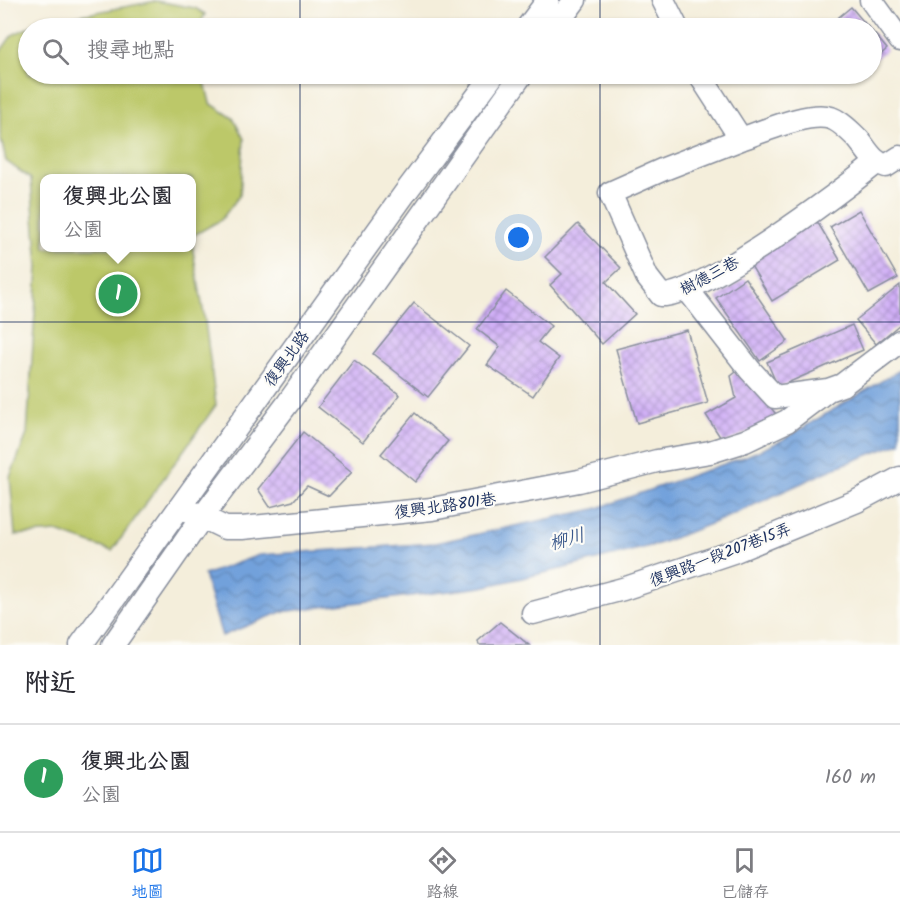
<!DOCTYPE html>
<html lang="zh-TW">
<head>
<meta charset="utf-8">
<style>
	body { margin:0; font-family:Kalam,"LXGW WenKai TC",sans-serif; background:#f2f2f3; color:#2b2b33 }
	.you { position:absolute; left:519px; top:238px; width:21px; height:21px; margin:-15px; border:4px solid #fff; border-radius:50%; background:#1a73e8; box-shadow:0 0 0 9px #1a73e833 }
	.badge { display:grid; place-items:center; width:39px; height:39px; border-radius:50%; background:#1a73e8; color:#fff; font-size:20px; font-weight:700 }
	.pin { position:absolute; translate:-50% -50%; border:3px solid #fff; box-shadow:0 2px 6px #0006 }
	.popup { position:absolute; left:40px; top:174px; width:156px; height:78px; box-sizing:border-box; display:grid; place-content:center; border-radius:12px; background:#fff; filter:drop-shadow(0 2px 4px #0005); font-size:20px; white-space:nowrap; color:#7c7c81 }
	.popup b { font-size:22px; color:#2b2b33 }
	.popup::after { content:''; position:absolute; left:50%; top:100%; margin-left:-12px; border:12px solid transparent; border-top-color:#fff }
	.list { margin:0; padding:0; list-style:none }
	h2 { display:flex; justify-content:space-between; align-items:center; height:78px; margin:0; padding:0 24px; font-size:26px }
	h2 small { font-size:20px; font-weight:400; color:#7c7c81 }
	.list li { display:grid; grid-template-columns:39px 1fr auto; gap:18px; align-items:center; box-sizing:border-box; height:108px; padding:0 24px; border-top:2px solid #e1e1e2 }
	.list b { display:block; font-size:22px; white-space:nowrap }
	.list p { margin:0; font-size:20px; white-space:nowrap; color:#7c7c81 }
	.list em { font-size:20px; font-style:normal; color:#7c7c81 }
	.icon { flex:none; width:33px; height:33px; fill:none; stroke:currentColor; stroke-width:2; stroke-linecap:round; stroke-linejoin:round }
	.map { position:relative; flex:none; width:900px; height:645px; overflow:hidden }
	.search { position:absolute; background:#fff; box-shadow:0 2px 4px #0004; left:18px; right:18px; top:18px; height:66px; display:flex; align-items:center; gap:15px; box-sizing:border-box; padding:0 21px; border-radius:33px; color:#7c7c81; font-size:22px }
	.sheet { height:186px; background:#fff }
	nav { display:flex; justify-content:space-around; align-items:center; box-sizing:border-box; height:84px; border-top:2px solid #e1e1e2; background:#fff; font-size:16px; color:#7c7c81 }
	nav a { display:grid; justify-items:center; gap:3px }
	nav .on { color:#1a73e8 }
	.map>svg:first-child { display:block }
</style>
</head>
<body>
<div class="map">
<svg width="900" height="645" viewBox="0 0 900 645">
	<defs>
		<pattern id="water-waves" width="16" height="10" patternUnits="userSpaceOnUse" patternTransform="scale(1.5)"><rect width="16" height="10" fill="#72a1db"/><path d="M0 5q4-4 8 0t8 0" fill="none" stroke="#5d84b5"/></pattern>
		<pattern id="building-cross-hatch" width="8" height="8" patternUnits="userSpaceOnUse" patternTransform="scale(1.5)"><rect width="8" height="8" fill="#d0aff6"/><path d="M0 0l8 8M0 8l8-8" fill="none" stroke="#a88fca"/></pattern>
	</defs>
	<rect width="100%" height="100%" fill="#fdfcf7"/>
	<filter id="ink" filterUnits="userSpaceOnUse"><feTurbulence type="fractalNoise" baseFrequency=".0167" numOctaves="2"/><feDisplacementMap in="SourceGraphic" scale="12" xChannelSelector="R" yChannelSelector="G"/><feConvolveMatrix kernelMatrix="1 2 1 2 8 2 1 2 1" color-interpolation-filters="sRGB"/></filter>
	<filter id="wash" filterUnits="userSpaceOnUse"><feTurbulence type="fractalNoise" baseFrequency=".008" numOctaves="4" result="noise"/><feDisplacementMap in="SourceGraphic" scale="24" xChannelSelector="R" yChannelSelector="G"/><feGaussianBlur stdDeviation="1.35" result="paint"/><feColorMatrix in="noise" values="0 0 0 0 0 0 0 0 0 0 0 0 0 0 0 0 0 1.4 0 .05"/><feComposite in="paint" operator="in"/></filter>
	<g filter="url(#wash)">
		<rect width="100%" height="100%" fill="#f4eedb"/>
		<path fill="#bcc869" stroke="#6c7c64" stroke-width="1.5" fill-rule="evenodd" d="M156 1 195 8 205 14 198 28H28V74H203L210 103 233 118 244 139 240 195 221 220 194 235 193 251 205 321 216 405 112 551 57 532 15 535 10 477 27 434 38 267 31 179 6 161 0 135V52L12 35 38 23ZM45 178H192V248H45Z"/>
		<path fill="url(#water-waves)" stroke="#46689c" stroke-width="1.5" d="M900 370V443L839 466 723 519 658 544 561 569 482 587 281 612 222 636 204 575 259 555 435 543 595 509 744 457 779 442Z"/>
		<g id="blocks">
			<path fill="url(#building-cross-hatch)" d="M851 7 869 28H830L828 26Z
				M872 31 887 49 872 62Z
				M859 210 898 278 869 294 830 227Z
				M815 218 840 260 772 301 747 259Z
				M578 224 621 268 606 282 635 314 602 344 550 285 562 274 545 257Z
				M745 278 788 341 760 361 716 298Z
				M900 285V324L876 344 856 320Z
				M506 291 551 326 538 342 559 358 533 396 487 365 500 347 477 329Z
				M414 303 469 346 428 397 373 354Z
				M852 325 863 350 778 387 767 362Z
				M687 330 708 403 637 423 616 349Z
				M354 360 400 395 363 442 318 407Z
				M740 369 779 418 724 443 706 415 736 398 731 376Z
				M415 413 448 441 415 482 381 454Z
				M303 432 352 472 329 496 307 486 293 501 270 507 258 489Z
				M500 622 529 645H479L478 641Z"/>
		</g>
	</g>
	<g filter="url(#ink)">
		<use href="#blocks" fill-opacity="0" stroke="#888e9c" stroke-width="1.5"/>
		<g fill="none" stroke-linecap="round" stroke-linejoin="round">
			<defs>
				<path id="minor" d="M663 0 677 28
					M871 0 900 40
					M527 28 548 0
					M554 28 575 0
					M699 74 741 139C765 131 808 111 831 118 840 121 850 131 857 138 867 149 871 161 886 166L900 157
					M741 139 664 169 610 193 647 277 661 295C699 298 842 191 876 163
					M687 289 750 370 775 397 828 390 842 385 900 341
					M190 511 225 528H242L432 509 579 481 657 461 710 452 745 441 787 421 828 390
					M533 613 623 589 733 552 857 501 900 478
					M81 645 405 193 494 74
					M113 645 203 516 288 403 522 74"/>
			</defs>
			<use href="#minor" stroke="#888e9c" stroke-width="25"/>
			<use href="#minor" stroke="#fff" stroke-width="22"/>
		</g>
	</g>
	<path fill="none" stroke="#1b2f5e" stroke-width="1.5" stroke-opacity="0.55" d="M300 0V28M600 0V28M300 74V645M600 74V645M0 322H900"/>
	<g text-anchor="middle" stroke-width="4.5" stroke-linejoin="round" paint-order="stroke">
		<g font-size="16" fill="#1b2f5e" stroke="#fdfcf7">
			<text transform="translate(709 275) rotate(-28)" y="6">樹德三巷</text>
			<text transform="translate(286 358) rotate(-54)" y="6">復興北路</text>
			<text transform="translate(445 505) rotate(-8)" y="6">復興北路801巷</text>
			<text transform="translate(720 554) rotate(-21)" y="6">復興路一段207巷15弄</text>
		</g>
		<g font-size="18" font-style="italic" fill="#39578a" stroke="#fdfcf7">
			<text transform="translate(567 539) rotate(-15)" y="6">柳川</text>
		</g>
	</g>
</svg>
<div class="you"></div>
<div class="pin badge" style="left:118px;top:294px;background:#2e9e5b">1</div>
<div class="popup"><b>復興北公園</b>公園</div>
<div class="search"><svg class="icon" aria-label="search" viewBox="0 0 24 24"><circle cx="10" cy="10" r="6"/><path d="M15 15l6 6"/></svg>搜尋地點</div>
</div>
<section class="sheet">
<h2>附近<small></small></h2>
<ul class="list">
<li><span class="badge" style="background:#2e9e5b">1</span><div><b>復興北公園</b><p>公園</p></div><em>160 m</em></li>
</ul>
</section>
<nav>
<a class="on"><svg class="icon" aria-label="map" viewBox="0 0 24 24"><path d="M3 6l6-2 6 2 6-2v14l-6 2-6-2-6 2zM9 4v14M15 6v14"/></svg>地圖</a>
<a><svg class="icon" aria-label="directions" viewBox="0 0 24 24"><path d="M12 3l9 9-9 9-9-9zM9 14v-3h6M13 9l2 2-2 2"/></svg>路線</a>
<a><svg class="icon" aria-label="saved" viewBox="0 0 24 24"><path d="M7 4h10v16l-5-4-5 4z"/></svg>已儲存</a>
</nav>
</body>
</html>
